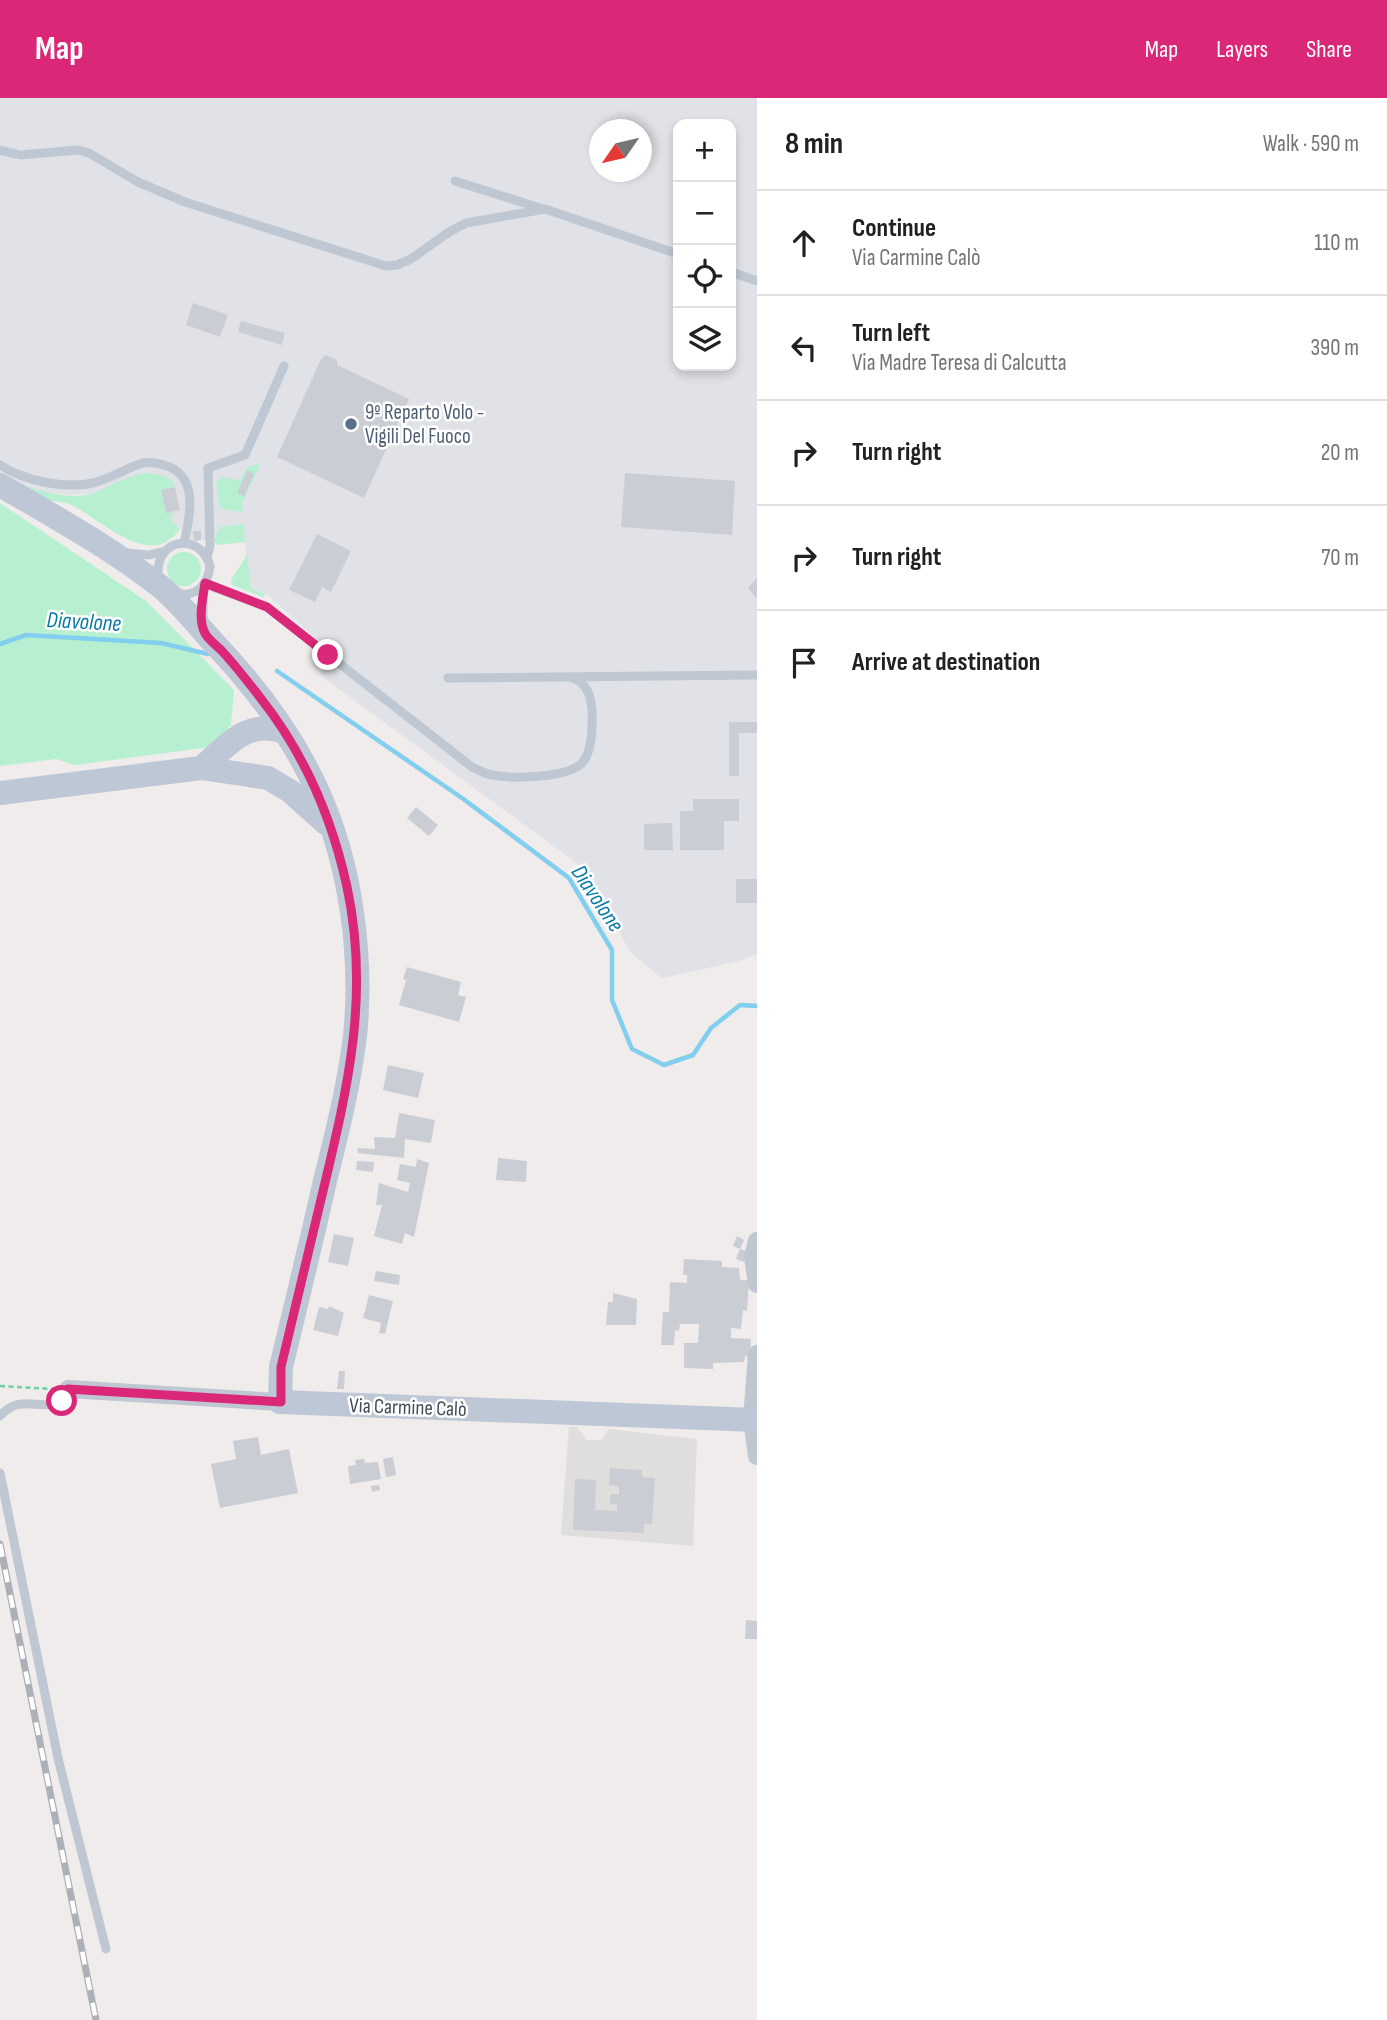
<!DOCTYPE html>
<html lang="en">
<head>
<meta charset="utf-8">
<style>
	body { margin:0; font-family:"Sofia Sans Condensed",sans-serif; background:#f2f2f2; color:#202124 }
	.controls { position:absolute; right:21px; top:21px; display:grid; overflow:hidden; border-radius:14px; box-shadow:0 4px 10px #0003 }
	.controls button { width:63px; height:63px; display:grid; place-items:center; padding:0; border:0; border-bottom:2px solid #e0e0e0; background:#fff; color:#202124; font:35px sans-serif }
	.compass { position:absolute; left:589px; top:21px; width:63px; height:63px; border-radius:50%; background:#fff; box-shadow:0 4px 10px #0003; rotate:236deg }
	.stop { position:absolute; width:21px; height:21px; margin:-16px; border:5px solid #db2777; border-radius:50%; background:#fff }
	.stop.end { background:#db2777; border-color:#fff; box-shadow:0 2px 7px #0008 }
	.list { margin:0; padding:0; list-style:none }
	h2 { display:flex; justify-content:space-between; align-items:center; height:91px; margin:0; padding:0 28px; font-size:30px }
	h2 small { font-size:23px; font-weight:400; color:#757577 }
	.list li { display:grid; grid-template-columns:46px 1fr auto; gap:21px; align-items:center; box-sizing:border-box; height:105px; padding:0 28px; border-top:2px solid #e0e0e0 }
	.list b { display:block; font-size:26px; white-space:nowrap }
	.list p { margin:0; font-size:23px; white-space:nowrap; color:#757577 }
	.list em { font-size:23px; font-style:normal; color:#757577 }
	.icon { flex:none; width:38px; height:38px; fill:none; stroke:currentColor; stroke-width:2; stroke-linecap:round; stroke-linejoin:round }
	.map { position:relative; flex:none; width:757px; height:1922px; overflow:hidden }
	header { display:flex; align-items:center; gap:42px; box-sizing:border-box; height:98px; padding:0 35px; background:#db2777; color:#fff }
	header strong { font-size:33px }
	nav { display:flex; gap:38px; margin-inline-start:auto; font-size:24px }
	main { display:flex }
	aside { flex:1; background:#fff }
	.map>svg:first-child { display:block }
</style>
</head>
<body>
<header>
<strong>Map</strong>
<nav><a>Map</a><a>Layers</a><a>Share</a></nav>
</header>
<main>
<div class="map">
<svg width="757" height="1922" viewBox="0 0 757 1922">
	<rect width="100%" height="100%" fill="#efeceb"/>
	<path fill="#e0dddd" d="M569 1329H577L587 1342H601L609 1331 697 1341 693 1448 561 1437Z"/>
	<path fill="#e0e2e7" fill-rule="evenodd" d="M0 0H757V856L739 863 662 880 629 853 590 775 320 577 330 553 266 496 251 491 244 440 194 443 170 422 90 396 65 397 43 394 19 386 0 376ZM678 26H731V268H678ZM600 32H642V74H600Z"/>
	<path fill="#b7efd1" d="M261 365 242 405 243 414 220 411 216 387 220 379 240 382 248 369Z
		M150 375C159 377 172 378 175 389L161 392 166 415 173 414 170 422 180 431C150 474 101 420 69 406 63 403 55 404 48 402 38 400 28 391 19 386 42 393 70 403 94 395 112 388 130 375 150 375Z
		M0 405 146 503 234 592 231 627 211 649 74 667 56 661 0 668Z
		M244 426 245 444 217 447 214 442 220 429Z
		M167 471a17 17 0 1 1 34 0a17 17 0 1 1-34 0Z
		M247 457 251 491 266 496 263 499 232 487 231 482Z"/>
	<g fill="none" stroke-linecap="round" stroke-linejoin="round">
		<path stroke="#82ceee" stroke-width="4.5" d="M0 546 26 537 161 545 208 556
			M277 573 462 700 569 780 612 852V902L632 951 664 967 693 957 711 930 740 907 757 908"/>
	</g>
	<path fill="#cbcdd4" d="M193 205 228 217 220 239 186 227Z
		M241 223 285 235 282 247 238 234Z
		M326 257 337 262V267L409 301 364 400 277 359 321 261Z
		M247 372 254 376 244 398 237 395Z
		M625 375 735 383 732 437 621 429Z
		M175 389 180 412 166 415 161 392Z
		M193 433H201V442L194 443Z
		M317 436 351 453 331 494 322 489 315 504 289 492Z
		M757 480V501L748 490Z
		M729 624H757V635H739V678H729Z
		M693 701H739V723H724V752H680V713H693Z
		M416 709 438 727 429 738 407 720Z
		M672 725 673 752H644V726Z
		M736 781H757V805H736Z
		M407 869 461 884 458 897 466 899 459 924 399 907 406 882 403 881Z
		M388 967 424 975 418 1000 383 992Z
		M399 1015 435 1022 431 1045 405 1041 404 1060 357 1055 358 1050 375 1051 374 1039 395 1040Z
		M498 1060 527 1063 526 1084 496 1082Z
		M417 1061 429 1065 414 1139 405 1135 402 1146 374 1138 382 1107H376L379 1085 408 1094 410 1085 397 1082 400 1066 416 1069Z
		M357 1063 374 1064 373 1074 356 1072Z
		M334 1136 354 1140 348 1168 328 1164Z
		M737 1138 744 1142 740 1151 733 1148Z
		M740 1151 747 1153 744 1164 736 1161Z
		M684 1161 722 1163V1169L739 1170 740 1182H749L747 1213 743 1212 741 1231 731 1230V1240L751 1241 750 1259 745 1258 744 1264 713 1265V1271L684 1270V1245H698L699 1226H680L679 1233 675 1232 674 1247H661L663 1214H669L670 1184 687 1185V1177H683Z
		M376 1173 400 1177 399 1187 374 1183Z
		M613 1195 637 1201 636 1227H606L608 1204H613Z
		M369 1197 393 1203 385 1236 379 1235 381 1225 363 1220Z
		M329 1208 344 1215 338 1238 313 1232 319 1209 328 1211Z
		M339 1273H345L344 1291H337Z
		M258 1339 261 1357 289 1351 298 1395 220 1410 211 1366 236 1361 233 1343Z
		M393 1359 396 1377 386 1379 383 1361Z
		M364 1361 365 1365 378 1364 381 1381 350 1386 348 1368 356 1367 355 1362Z
		M610 1370 642 1372V1379L655 1380 652 1426H644V1435L573 1432 575 1381 596 1382 595 1412 617 1413V1406H610L611 1396H619V1388L609 1387Z
		M379 1387 380 1392 372 1394 371 1388Z
		M746 1522 757 1523V1541H745Z"/>
	<g fill="none" stroke-linecap="round" stroke-linejoin="round">
		<path stroke="#6ecea7" stroke-width="2.5" stroke-dasharray="5 3.5" stroke-linecap="butt" d="M0 1288 54 1291"/>
		<path stroke="#bec7d2" stroke-width="9" d="M0 52 20 57 78 52 89 55 138 84 185 104 386 168 397 167 411 161 449 134 466 125 545 111 678 156
			M455 83 540 110
			M731 174 757 183
			M0 367C24 383 65 391 93 385 110 381 126 370 143 365 149 364 158 365 164 367 200 377 190 419 184 445
			M126 455 149 457 165 453
			M207 460 210 447 208 370 245 357 284 268
			M159 480C152 442 199 431 210 468 208 488 195 500 175 495
			M203 525V498L205 486 267 509 472 669C479 672 485 676 492 677 512 681 568 680 582 665 594 653 595 606 587 592 583 585 577 581 570 579
			M448 580 757 577
			M0 1318C26 1289 51 1325 68 1291
			M0 1375 58 1660 106 1851"/>
		<path stroke="#bec7d2" stroke-width="18" d="M757 1143 753 1159 757 1186
			M757 1256 752 1321 757 1358
			M68 1291 280 1304"/>
		<path stroke="#bdc7d6" stroke-width="24" d="M0 387C55 419 111 450 161 489 180 505 196 525 212 543 254 587 293 638 318 694 351 767 363 858 355 938 349 987 337 1035 325 1083 311 1145 296 1207 281 1269L280 1304 757 1322
			M201 670C229 647 245 621 285 634
			M0 695 201 670 268 680 290 693 327 726"/>
		<defs>
			<path id="rail" d="M0 1446 96 1922"/>
		</defs>
		<use href="#rail" stroke="#adb0b7" stroke-width="7"/>
		<use href="#rail" stroke="#fff" stroke-width="4.5" stroke-dasharray="13" stroke-linecap="butt"/>
	</g>
	<g fill="none" stroke-linecap="round" stroke-linejoin="round">
		<path stroke="#db2777" stroke-width="9" d="M62 1303 68 1291 281 1304V1269C295 1210 309 1151 323 1093 348 989 370 896 347 789 332 720 305 657 262 602 249 585 236 568 221 552 216 547 206 540 204 533 198 520 203 499 205 485L267 509 328 557"/>
	</g>
	<circle fill="#5c6f8a" stroke="#fff" stroke-width="2.5" cx="351" cy="326" r="7"/>
	<g text-anchor="middle" stroke-width="5" stroke-linejoin="round" paint-order="stroke">
		<g font-size="21" fill="#4e5e75" stroke="#fff" text-anchor="start">
			<text x="365" y="321">9º Reparto Volo -<tspan x="365" dy="24">Vigili Del Fuoco</tspan></text>
		</g>
		<g font-size="21" fill="#444d59" stroke="#fff">
			<text transform="translate(408 1309) rotate(2)" y="7">Via Carmine Calò</text>
		</g>
		<g font-size="23" font-style="italic" fill="#0879a8" stroke="#fff">
			<text transform="translate(84 523) rotate(3)" y="8">Diavolone</text>
			<text transform="translate(598 800) rotate(56)" y="8">Diavolone</text>
		</g>
	</g>
</svg>
<div class="controls">
<button>+</button>
<button>−</button>
<button><svg class="icon" aria-label="locate" viewBox="0 0 24 24"><circle cx="12" cy="12" r="6"/><path d="M12 2v4M12 18v4M2 12h4M18 12h4"/></svg></button>
<button><svg class="icon" aria-label="layers" viewBox="0 0 24 24"><path d="M12 4l9 5-9 5-9-5zM3 14l9 5 9-5"/></svg></button>
</div>
<svg class="compass" viewBox="-18 -18 36 36"><path d="M0-13l5 13h-10z" fill="#e53935"/><path d="M0 13l5-13h-10z" fill="#757577"/></svg>
<div class="stop" style="left:62px;top:1303px"></div>
<div class="stop end" style="left:328px;top:557px"></div>
</div>
<aside>
<h2>8 min<small>Walk · 590 m</small></h2>
<ul class="list">
<li><svg class="icon" aria-label="ahead" viewBox="0 0 24 24"><path d="M12 20V5M6 11l6-6 6 6"/></svg><div><b>Continue</b><p>Via Carmine Calò</p></div><em>110 m</em></li>
<li><svg class="icon" aria-label="left" viewBox="0 0 24 24"><path d="M17 20v-9H6M10 6l-5 5 5 5"/></svg><div><b>Turn left</b><p>Via Madre Teresa di Calcutta</p></div><em>390 m</em></li>
<li><svg class="icon" aria-label="right" viewBox="0 0 24 24"><path d="M7 20v-9h11M14 6l5 5-5 5"/></svg><div><b>Turn right</b></div><em>20 m</em></li>
<li><svg class="icon" aria-label="right" viewBox="0 0 24 24"><path d="M7 20v-9h11M14 6l5 5-5 5"/></svg><div><b>Turn right</b></div><em>70 m</em></li>
<li><svg class="icon" aria-label="arrive" viewBox="0 0 24 24"><path d="M6 21V4h12l-3 4 3 4H6"/></svg><div><b>Arrive at destination</b></div></li>
</ul>
</aside>
</main>
</body>
</html>
